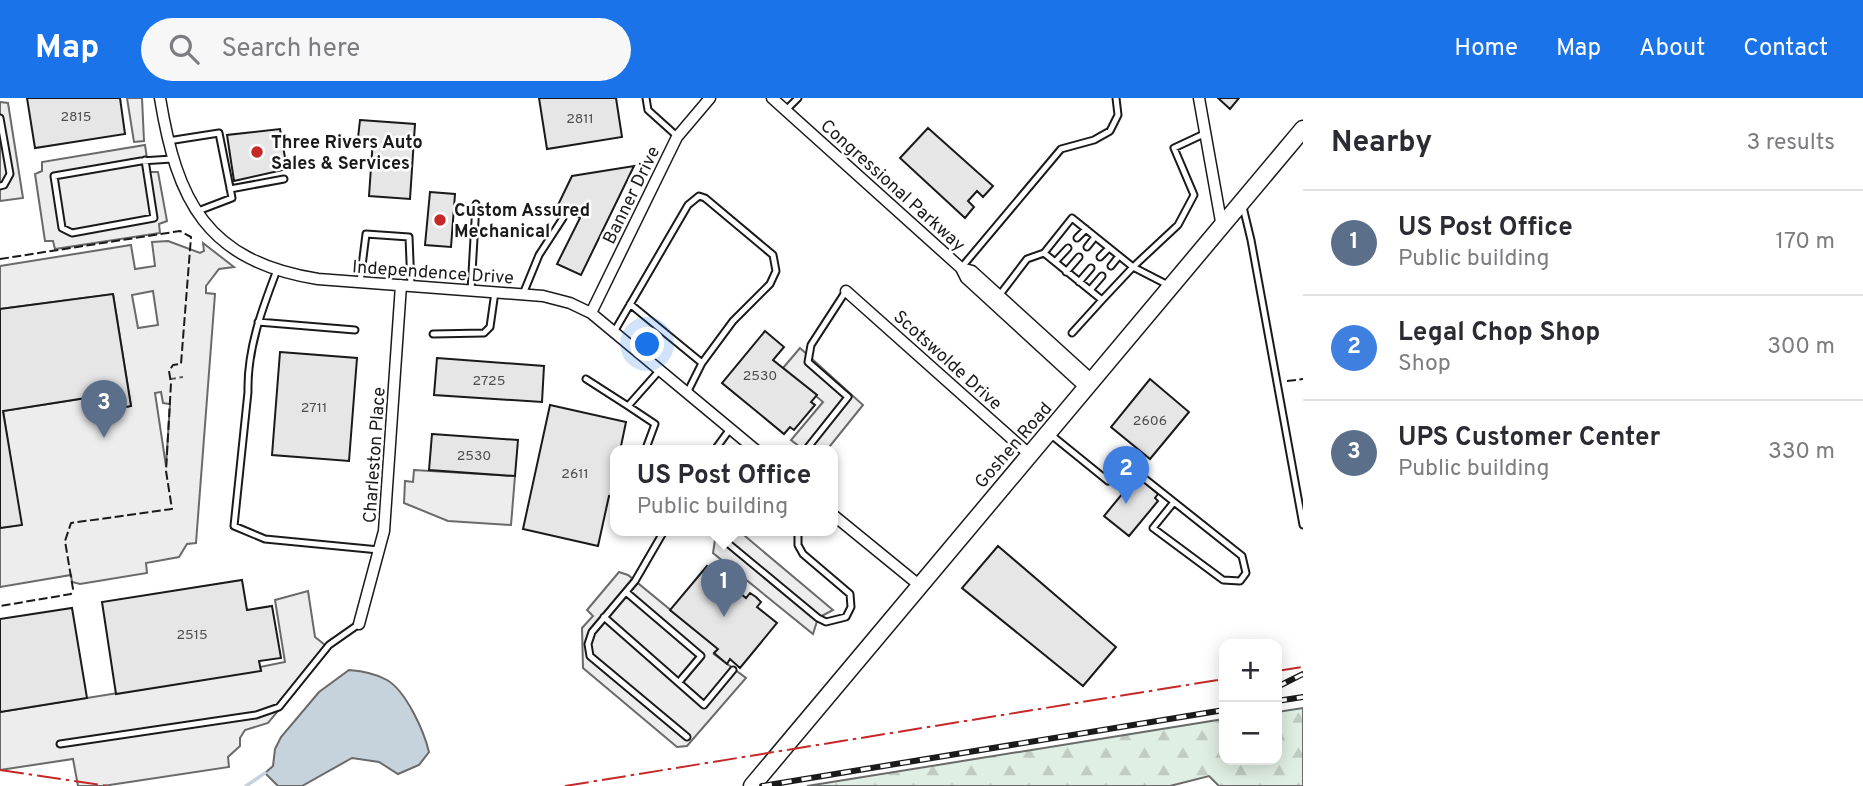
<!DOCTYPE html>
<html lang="en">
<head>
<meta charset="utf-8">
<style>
	body { margin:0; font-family:Overpass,sans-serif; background:#f7f7f7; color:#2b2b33 }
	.controls { position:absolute; right:21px; bottom:21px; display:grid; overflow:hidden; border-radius:14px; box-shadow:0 4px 18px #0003 }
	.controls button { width:63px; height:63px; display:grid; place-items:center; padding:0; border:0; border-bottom:2px solid #e1e1e2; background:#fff; color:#2b2b33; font:35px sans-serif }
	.you { position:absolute; left:648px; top:247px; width:24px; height:24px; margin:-18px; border:5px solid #fff; border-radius:50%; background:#1a73e8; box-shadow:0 0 0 10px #1a73e833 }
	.badge { display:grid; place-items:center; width:46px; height:46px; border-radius:50%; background:#1a73e8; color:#fff; font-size:23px; font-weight:700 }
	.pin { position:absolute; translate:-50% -58px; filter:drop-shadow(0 2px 4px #0008) }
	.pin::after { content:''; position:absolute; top:37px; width:24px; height:21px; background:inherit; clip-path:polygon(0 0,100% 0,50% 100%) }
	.popup { position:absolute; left:610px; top:347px; width:228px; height:91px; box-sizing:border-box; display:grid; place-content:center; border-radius:14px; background:#fff; filter:drop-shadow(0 2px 5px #0005); font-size:23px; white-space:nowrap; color:#7c7c81 }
	.popup b { font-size:26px; color:#2b2b33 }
	.popup::after { content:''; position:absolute; left:50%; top:100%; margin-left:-14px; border:14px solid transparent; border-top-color:#fff }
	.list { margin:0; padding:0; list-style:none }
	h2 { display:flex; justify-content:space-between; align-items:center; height:91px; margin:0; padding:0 28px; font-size:30px }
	h2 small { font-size:23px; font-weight:400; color:#7c7c81 }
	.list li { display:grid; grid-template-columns:46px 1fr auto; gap:21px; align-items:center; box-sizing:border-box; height:105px; padding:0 28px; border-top:2px solid #e1e1e2 }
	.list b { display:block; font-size:26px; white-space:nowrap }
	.list p { margin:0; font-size:23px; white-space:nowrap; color:#7c7c81 }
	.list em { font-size:23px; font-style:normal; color:#7c7c81 }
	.icon { flex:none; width:38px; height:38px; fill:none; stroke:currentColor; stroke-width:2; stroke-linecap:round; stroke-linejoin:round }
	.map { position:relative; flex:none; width:1303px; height:688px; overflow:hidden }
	header { display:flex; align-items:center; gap:42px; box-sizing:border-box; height:98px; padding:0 35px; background:#1a73e8; color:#fff }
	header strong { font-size:33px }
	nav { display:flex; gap:38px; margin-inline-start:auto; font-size:24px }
	.search { width:490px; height:63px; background:#f7f7f7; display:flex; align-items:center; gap:18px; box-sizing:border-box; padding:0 24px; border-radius:38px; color:#7c7c81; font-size:26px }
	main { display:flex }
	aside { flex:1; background:#fff }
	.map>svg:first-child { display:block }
</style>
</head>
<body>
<header>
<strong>Map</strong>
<div class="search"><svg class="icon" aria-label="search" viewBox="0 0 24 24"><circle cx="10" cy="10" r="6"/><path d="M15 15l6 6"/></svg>Search here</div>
<nav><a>Home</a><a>Map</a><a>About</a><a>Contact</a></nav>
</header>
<main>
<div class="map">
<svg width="1303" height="688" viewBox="0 0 1303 688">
	<defs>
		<pattern id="forest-firs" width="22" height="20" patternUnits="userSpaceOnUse" patternTransform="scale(1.75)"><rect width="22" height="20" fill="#e0efe3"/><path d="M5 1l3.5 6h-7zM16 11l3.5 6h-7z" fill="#c0ccc2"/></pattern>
	</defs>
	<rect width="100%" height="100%" fill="#fff"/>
	<path fill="url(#forest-firs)" stroke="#6a6a6a" stroke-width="2" d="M1303 610V688H1219L1209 678 1170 688H807L1224 621V662H1277V614Z"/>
	<path fill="#ededed" stroke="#6a6a6a" stroke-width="2" fill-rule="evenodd" d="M127 0H142L144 43 134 44Z
		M0 4 8 5 23 100 0 103Z
		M145 47 149 74H158L167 123 159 126 160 135 55 151 53 143H45L35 76 42 73V64Z
		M168 143 200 155 204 153 203 145 234 169 219 171 206 188V195L215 196 196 445 187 446 179 459 146 465 147 475 80 486 72 484 71 477 0 489V430L21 427 3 313 118 295 120 310 131 308 113 196 0 211V168L131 147 135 171 155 168 152 144ZM153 193 158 227 138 230 132 197ZM161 294 163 305 170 306 166 368 155 295Z
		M800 250 863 307 826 353H805L791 342 823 304 783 270Z
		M414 372 515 378 511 427 448 423 404 405 405 383 413 384Z
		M711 433H739L833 512 818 520 813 536 713 455 715 442Z
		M619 474 628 477 718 551 714 556 746 580 687 648 677 649 583 570 582 530 593 518 587 512Z
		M308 493 315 539 330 551 268 625 245 632 240 640V648L228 659 229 669 103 688H78L73 661 0 672V614L261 572 260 569 285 564 275 502Z"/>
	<path fill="#c6d2dc" stroke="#6a6a6a" stroke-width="2" d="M349 572C362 573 375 575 387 582 406 593 424 633 429 654L419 667 398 676 379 664 352 660 302 688H278L265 675 273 668 275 651 281 639 319 594Z"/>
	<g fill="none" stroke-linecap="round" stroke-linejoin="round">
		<path stroke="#c6d2dc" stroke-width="3.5" d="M246 688 265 675"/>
	</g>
	<path fill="#e6e6e6" stroke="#1a1a1a" stroke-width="2" d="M27 0H120L125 36 35 50Z
		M539 0H616L622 39 547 51Z
		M1218 0H1239L1230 11Z
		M360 22 415 26 410 101 369 98 373 41 358 40Z
		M928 30 993 88 983 99 977 93 968 103 974 109 965 120 900 60Z
		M280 31 287 71 234 83 227 37Z
		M634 68 581 177 557 166 580 120 557 109 572 78Z
		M430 94 455 96 451 149 425 147Z
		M113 196 131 308 120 310 118 295 3 313 22 427 0 430V211Z
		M765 233 784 249 773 262 817 297 811 304 815 307 794 332 790 329 784 336 722 285Z
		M280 254 357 260 349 363 272 357Z
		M437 260 544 268 542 304 434 297Z
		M1150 281 1189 314 1150 361 1111 329Z
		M550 307 626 324 620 353H616V400L609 398 598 448 523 431Z
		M432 336 518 342 515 378 429 372Z
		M1137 378 1158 396 1155 400 1158 403 1129 438 1104 418Z
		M998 448 1116 549 1083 588 962 490Z
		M707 468 746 500 750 495 756 499 761 504 757 509 777 525 740 570 730 561 727 566 714 555 718 551 670 512Z
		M242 482 247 512 272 508 281 560 259 563 261 573 116 596 102 504Z
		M72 510 87 600 0 614V521Z"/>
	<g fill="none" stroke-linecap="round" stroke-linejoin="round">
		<defs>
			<path id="lane" d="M646 0 648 12 678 39
				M786 12 798 0
				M0 20 10 76 4 87 0 88
				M168 43 219 35 232 100 198 113
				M145 62 154 120 72 135 62 130 54 78 141 63 172 61
				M230 91 284 81
				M1243 109 1251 142 1303 427
				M1077 140 1086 131
				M1087 149 1095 139
				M1044 155 1072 120 1133 169 1178 127 1194 97 1174 50 1206 35
				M1100 159 1109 150
				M1055 164 1068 150
				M1111 168 1119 158
				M961 170 1061 51 1094 42 1110 33 1118 17 1116 0
				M277 172C262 211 247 251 248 294L234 428 265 441 379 452
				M1066 174 1079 159
				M360 184 366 136 409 139 411 188
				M1079 184 1091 170
				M471 192 476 106
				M1090 192 1102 178
				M523 196 539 157 563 120
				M998 199 1027 161 1044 155 1102 202 1133 169 1170 188
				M630 206 702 265
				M258 224 355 232
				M614 234 688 107 699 98 705 100 773 157 776 173 770 186 733 223 702 265 687 295
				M1072 235 1102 202
				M433 236 484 235 490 229 495 194
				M586 281 628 308 659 273
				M628 308 655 326 645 353
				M1050 336 1108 383 1125 365 1242 458 1246 475 1240 483 1223 482 1153 430 1174 404
				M714 353 730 331
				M805 353 848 299 808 264 811 247 846 193
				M664 433 635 483 592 534 588 546 590 558 687 639
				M713 433 818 520 826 524 846 519 851 509 850 496 803 456 798 447V433
				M626 494 701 558 679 584
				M604 519 704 607 733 572
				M60 646 256 617 279 609 329 547 359 526"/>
			<path id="street" d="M160 0C177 103 206 163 318 181L543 198 570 205 591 215 757 353
				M772 0 961 170 966 180 1087 291
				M1199 0 1222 129
				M961 170 972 173 1093 283
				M846 193 1029 356
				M591 215 677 39 710 0
				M832 416 919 487
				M359 526 384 433 401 187"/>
			<path id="primary" d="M752 688 1303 31"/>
		</defs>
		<use href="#lane" stroke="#1a1a1a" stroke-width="9"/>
		<use href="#street" stroke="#1a1a1a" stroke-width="13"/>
		<use href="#primary" stroke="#1a1a1a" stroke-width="19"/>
		<path stroke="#5f5f5f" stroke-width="2" stroke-dasharray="5 3.5" stroke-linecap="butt" d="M171 281 183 279"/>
		<use href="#lane" stroke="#fff" stroke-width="5"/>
		<use href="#street" stroke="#fff" stroke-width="10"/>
		<use href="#primary" stroke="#fff" stroke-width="16"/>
		<defs>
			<path id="rail" d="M1277 589 1303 576
				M1277 603 1303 599
				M762 688 1224 612"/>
		</defs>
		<use href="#rail" stroke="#1a1a1a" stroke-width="6"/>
		<use href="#rail" stroke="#fff" stroke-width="3.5" stroke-dasharray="10" stroke-linecap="butt"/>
		<path stroke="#1a1a1a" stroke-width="2" stroke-dasharray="9 3.5" stroke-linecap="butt" d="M0 161 180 133 191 139 181 266 173 267 169 273 171 285 166 373 172 411 71 425 65 443 73 491 71 496 0 508
			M1287 283 1303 281"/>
		<path stroke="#c62828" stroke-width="2" stroke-dasharray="24 5 3.5 5" stroke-linecap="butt" d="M1277 573 1303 569
			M0 672 108 688
			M565 688 1224 581"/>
	</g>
	<g fill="#c62828" stroke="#fff" stroke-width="2.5">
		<circle cx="257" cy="54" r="7"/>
		<circle cx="440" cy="122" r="7"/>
	</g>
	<g text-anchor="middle" stroke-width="5" stroke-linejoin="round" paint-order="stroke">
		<g font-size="14" fill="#4d4d4d">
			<text x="76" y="23">2815</text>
			<text x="580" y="25">2811</text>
			<text x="760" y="282">2530</text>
			<text x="489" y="287">2725</text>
			<text x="314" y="314">2711</text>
			<text x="1150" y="327">2606</text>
			<text x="474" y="362">2530</text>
			<text x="575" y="380">2611</text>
			<text x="192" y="541">2515</text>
		</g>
		<g font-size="18" font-weight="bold" fill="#1a1a1a" stroke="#fff" text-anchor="start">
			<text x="271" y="50">Three Rivers Auto<tspan x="271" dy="21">Sales &amp; Services</tspan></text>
			<text x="454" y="118">Custom Assured<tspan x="454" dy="21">Mechanical</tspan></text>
		</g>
		<g font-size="18" fill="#1a1a1a" stroke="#fff">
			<text transform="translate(893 87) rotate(42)" y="6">Congressional Parkway</text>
			<text transform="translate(631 97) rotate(-64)" y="6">Banner Drive</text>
			<text transform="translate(433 174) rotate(4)" y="6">Independence Drive</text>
			<text transform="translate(948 262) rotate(42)" y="6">Scotswolde Drive</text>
			<text transform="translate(1013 347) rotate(-49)" y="6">Goshen Road</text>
			<text transform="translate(374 357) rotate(-86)" y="6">Charleston Place</text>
		</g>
	</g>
</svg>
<div class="controls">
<button>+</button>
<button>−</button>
</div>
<div class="you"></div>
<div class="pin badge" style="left:724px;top:519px;background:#5c6f8a">1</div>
<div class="popup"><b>US Post Office</b>Public building</div>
<div class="pin badge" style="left:1126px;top:406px;background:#3f7fe0">2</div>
<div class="pin badge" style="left:104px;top:340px;background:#5c6f8a">3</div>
</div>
<aside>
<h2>Nearby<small>3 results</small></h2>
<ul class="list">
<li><span class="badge" style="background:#5c6f8a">1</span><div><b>US Post Office</b><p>Public building</p></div><em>170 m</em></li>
<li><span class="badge" style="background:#3f7fe0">2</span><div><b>Legal Chop Shop</b><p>Shop</p></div><em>300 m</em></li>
<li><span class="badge" style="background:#5c6f8a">3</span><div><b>UPS Customer Center</b><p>Public building</p></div><em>330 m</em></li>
</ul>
</aside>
</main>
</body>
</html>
